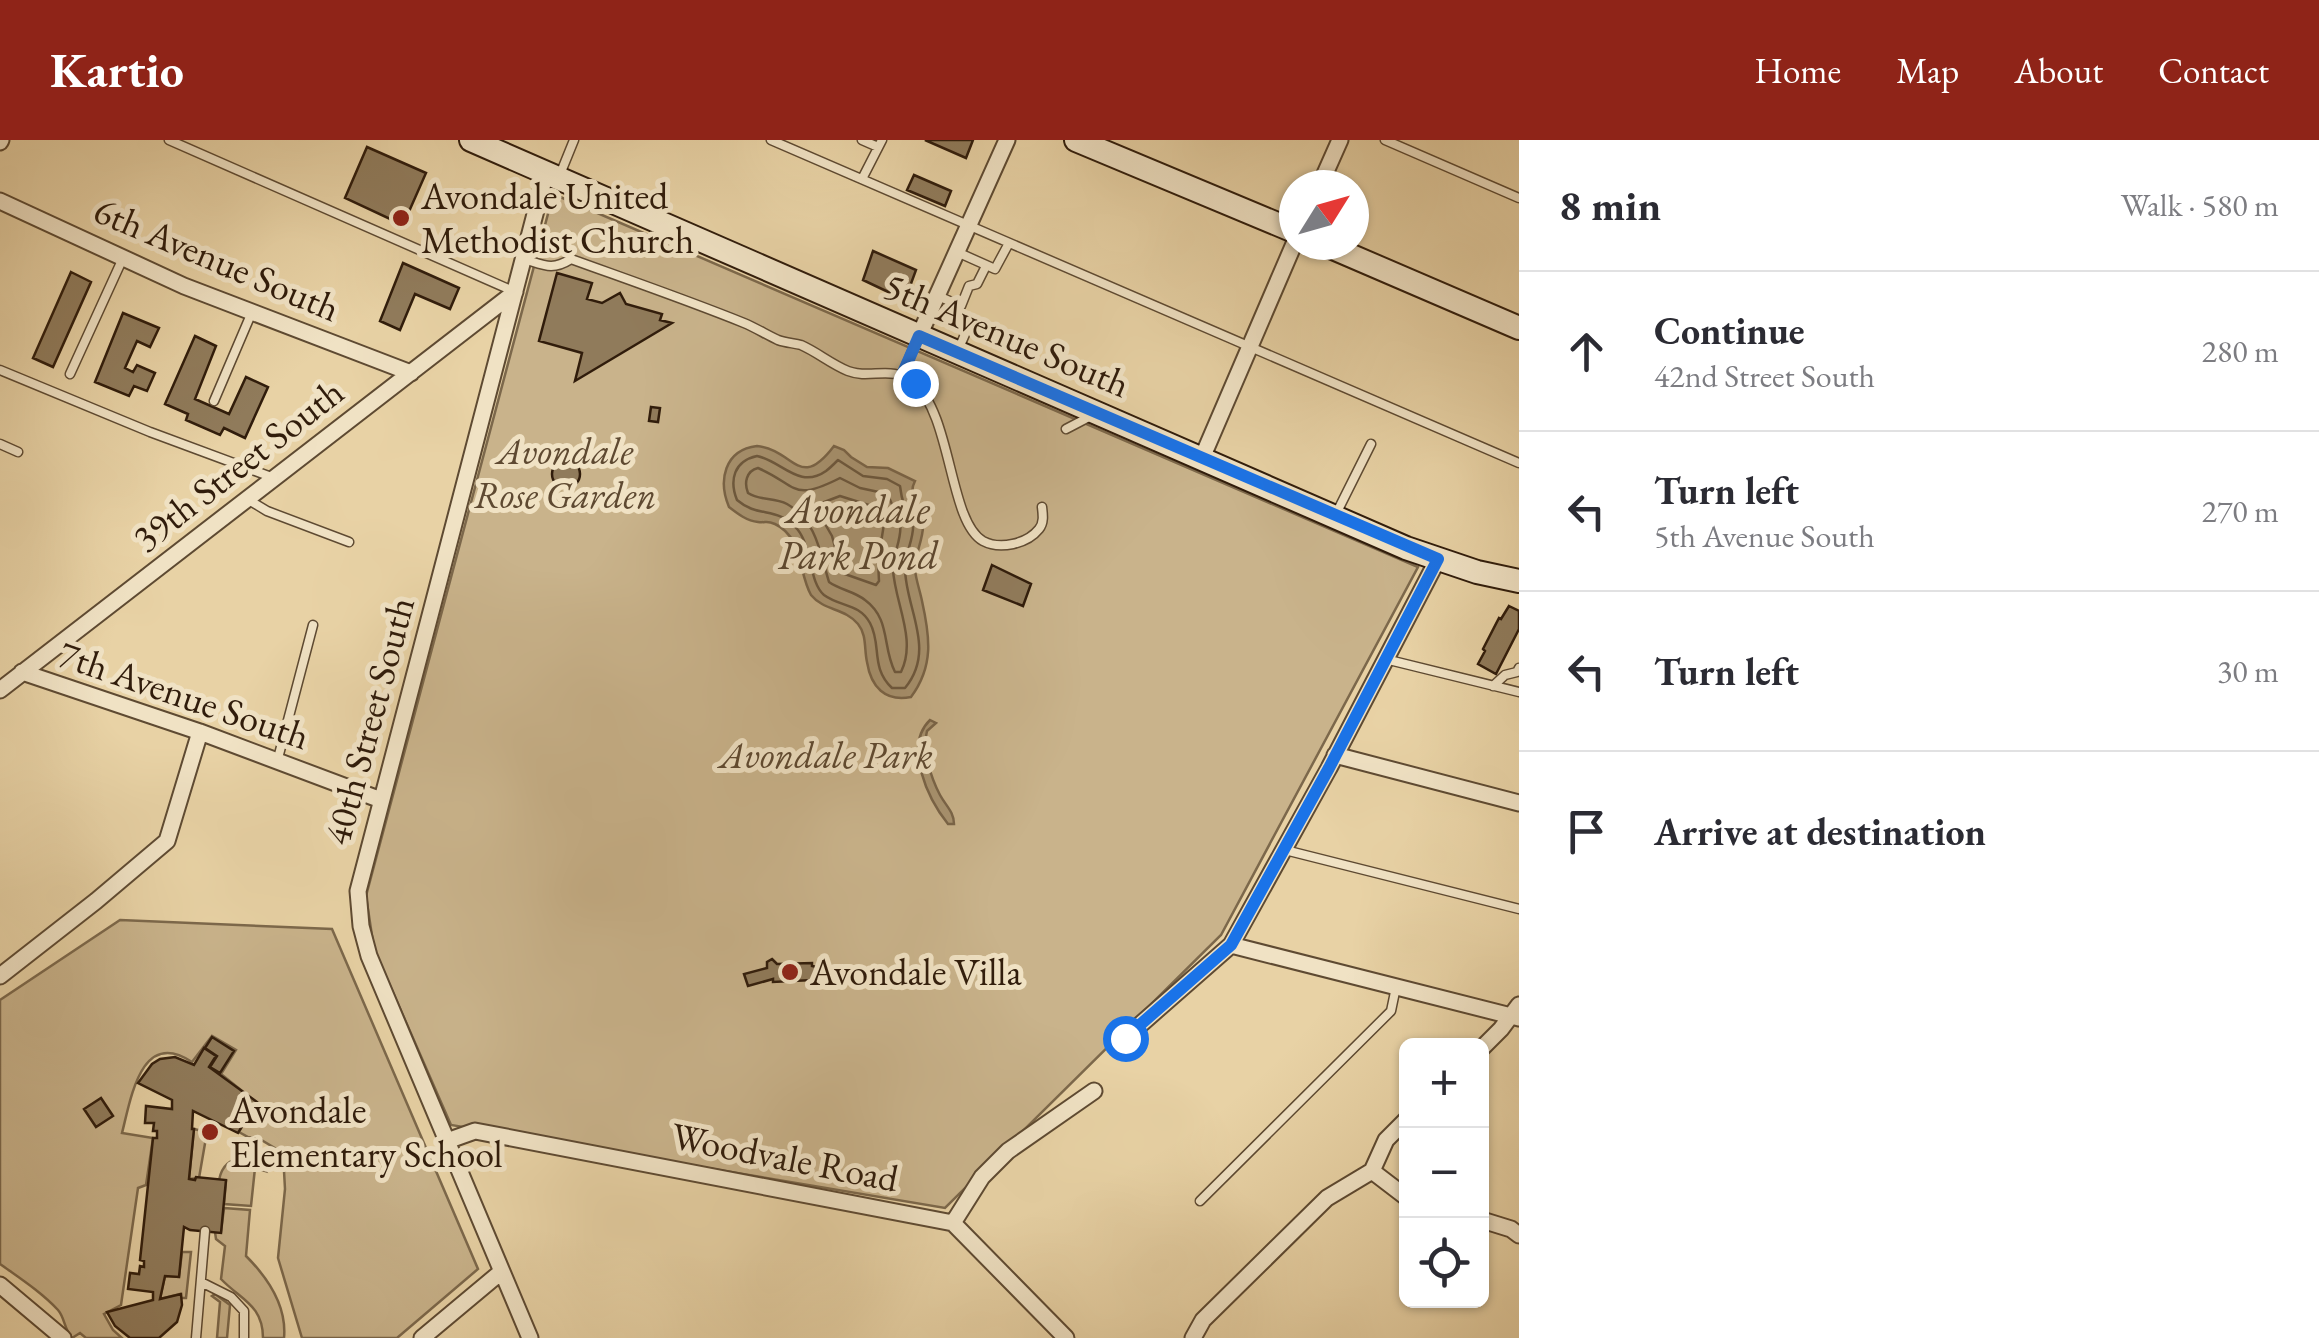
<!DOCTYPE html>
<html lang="en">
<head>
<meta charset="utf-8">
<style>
	body { margin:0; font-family:"EB Garamond",serif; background:#f7f7f7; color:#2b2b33 }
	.controls { position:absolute; right:30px; bottom:30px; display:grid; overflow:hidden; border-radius:15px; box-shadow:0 2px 8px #0004 }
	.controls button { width:90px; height:90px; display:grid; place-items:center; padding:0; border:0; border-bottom:2px solid #e1e1e2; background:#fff; color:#2b2b33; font:50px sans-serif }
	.compass { position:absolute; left:1279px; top:30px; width:90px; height:90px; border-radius:50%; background:#fff; box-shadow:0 2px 8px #0004; rotate:53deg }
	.stop { position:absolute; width:30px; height:30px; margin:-22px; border:8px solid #1a73e8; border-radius:50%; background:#fff }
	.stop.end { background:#1a73e8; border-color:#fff; box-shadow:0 2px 10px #0008 }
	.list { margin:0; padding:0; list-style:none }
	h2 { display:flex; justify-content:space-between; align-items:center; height:130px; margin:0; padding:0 40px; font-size:42px }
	h2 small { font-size:32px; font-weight:400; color:#7c7c81 }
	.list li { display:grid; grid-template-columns:65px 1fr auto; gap:30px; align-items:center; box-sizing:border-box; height:160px; padding:0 40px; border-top:2px solid #e1e1e2 }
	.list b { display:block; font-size:38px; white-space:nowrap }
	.list p { margin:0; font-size:32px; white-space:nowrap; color:#7c7c81 }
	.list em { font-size:32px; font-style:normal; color:#7c7c81 }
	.icon { flex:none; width:55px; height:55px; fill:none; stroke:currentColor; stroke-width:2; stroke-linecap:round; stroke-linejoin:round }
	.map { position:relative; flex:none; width:1519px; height:1198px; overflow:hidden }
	header { display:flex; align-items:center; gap:60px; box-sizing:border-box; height:140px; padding:0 50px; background:#8f2418; color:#fff }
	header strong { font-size:48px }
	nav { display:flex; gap:55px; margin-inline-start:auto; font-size:35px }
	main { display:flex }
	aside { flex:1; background:#fff }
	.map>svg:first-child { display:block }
</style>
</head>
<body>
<header>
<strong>Kartio</strong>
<nav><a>Home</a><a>Map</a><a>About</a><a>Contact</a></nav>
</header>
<main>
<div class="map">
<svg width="1519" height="1198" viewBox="0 0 1519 1198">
	<rect width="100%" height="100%" fill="#e8d2a5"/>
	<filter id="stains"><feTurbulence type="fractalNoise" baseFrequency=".002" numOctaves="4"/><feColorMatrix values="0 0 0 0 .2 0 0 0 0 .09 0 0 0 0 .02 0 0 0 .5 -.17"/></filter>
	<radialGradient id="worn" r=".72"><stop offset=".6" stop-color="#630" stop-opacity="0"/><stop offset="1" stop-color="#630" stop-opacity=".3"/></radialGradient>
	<path fill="#c9b38b" stroke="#7c684b" stroke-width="2.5" d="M551 53 1418 427 1221 795 945 1068 451 985 374 809 366 756 549 70Z
		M120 780 332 789 478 1129 397 1198H302L278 1118 285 1049 283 1013 258 998 248 997 239 992 256 962 221 934 236 910 212 896 192 922C141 888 131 958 122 993L153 998 146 1045 138 1048 121 1165 104 1174 113 1190 122 1198H86L80 1193 72 1198C64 1189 65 1178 58 1170 41 1152 21 1139 0 1124V860Z
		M194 989 207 992 199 1038 189 1039Z
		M245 1017 256 1019 265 1031 255 1028 251 1066 224 1064 226 1041 219 1040C222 1025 230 1019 245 1017Z
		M224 1068 250 1070 246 1116C268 1138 287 1166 284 1198H263C263 1165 241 1160 221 1139L225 1106 216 1099 215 1092H221Z
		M182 1112H191L186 1158H181L180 1154 160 1159 165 1136 179 1137Z
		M215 1154 230 1165 227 1198H217L220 1162 212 1156Z"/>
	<path fill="#a99471" stroke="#796448" stroke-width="2.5" d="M757 306C795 310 799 352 834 306L844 310 851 317 867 327 888 328 915 341C906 358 922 366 923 384 924 399 914 415 915 430 916 440 920 451 922 461 930 497 934 526 911 557 885 562 871 547 867 522 864 509 867 495 858 484 845 468 824 471 811 455 798 432 803 397 775 384 766 380 767 383 758 382 747 381 738 374 729 367 718 341 724 310 757 306Z
		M930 580 936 583 927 591C922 610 931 638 940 655 946 666 954 672 954 684H948C928 659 903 606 930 580Z"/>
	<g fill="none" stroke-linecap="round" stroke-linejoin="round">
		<path stroke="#6c583e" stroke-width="2.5" d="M757 316C782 321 799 350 826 331 830 328 834 324 838 320L863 336 887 339 900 346C901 351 901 356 903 361 905 369 912 373 913 382 915 397 905 413 905 428 905 468 937 509 905 548H892C870 527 882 505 870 483 859 463 840 467 824 455 809 442 812 408 798 390 777 365 759 379 737 360 729 340 734 321 757 316Z
			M758 328C798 345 791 363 840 338L860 348 888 354C891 365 899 376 900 383 903 398 892 415 893 430 895 463 917 500 901 532H895C882 507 891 479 865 460 854 451 840 450 829 442 820 413 817 381 787 364 774 357 760 361 748 353 744 343 746 331 758 328Z
			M840 356 875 367 884 384 878 421 879 441 876 445 842 433 832 396 817 370 819 364Z"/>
	</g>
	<path fill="#907b5b" stroke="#301c0b" stroke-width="2.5" d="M925 0H973L966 18Z
		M367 7 426 33 403 85 345 58Z
		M914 35 951 51 945 66 907 50Z
		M873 111 916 130 905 160 863 140Z
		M403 123 459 148 450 169 415 154 400 190 380 181Z
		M71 132 91 142 53 227 33 218Z
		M557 133 592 143 587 159 602 163 620 153 626 164 662 174 660 180 672 183 575 241 582 213 539 201Z
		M123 173 159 188 150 207 137 201 125 228 133 232 137 225 155 233 147 251 134 246 129 256 95 242Z
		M195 196 216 206 195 259 229 274 246 237 268 247 245 298 224 288 220 295 186 280 188 274 165 264Z
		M651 267 660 268 658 282 649 281Z
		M552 334a14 14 0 1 1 28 0a14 14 0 1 1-28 0Z
		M992 425 1031 444 1023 466 983 450Z
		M1509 466 1519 471V489L1496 534 1478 524 1485 511 1483 509 1499 478 1501 479Z
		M772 819 777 824 812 823V826L826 829 824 842 813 840 773 842V839L748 846 744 834 767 828V822Z
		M212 897 234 911 220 933 210 927 217 916 205 908Z
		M204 908 216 916 209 927 257 962 238 993 193 971 192 989H194L189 1039 195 1040 196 1037 226 1040 221 1093 190 1090 184 1087 179 1137 165 1136 160 1159 181 1154 182 1165 177 1182 159 1198H130L115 1186 107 1172 153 1160V1152L128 1149 130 1133 139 1134 140 1126 144 1127V1121L140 1120 153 998H157V991H153L154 983H145L146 966 172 969V960L138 943 152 924 160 919 175 917 194 925Z
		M101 958 113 976 96 987 84 969Z"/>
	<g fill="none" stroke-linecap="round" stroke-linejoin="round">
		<defs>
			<path id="lane" d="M169 0 513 151
				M771 0 1519 323
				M862 0 878 7
				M1385 0 1519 58
				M559 37 574 0
				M862 39 882 0
				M957 112 995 129 1009 103
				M524 119C544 125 552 131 571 119 629 140 687 160 744 183 756 188 767 195 778 200 786 203 794 203 801 205 817 212 831 224 848 231 871 240 891 224 914 243 952 275 949 382 983 401 1000 410 1027 404 1039 389 1044 383 1043 375 1042 367
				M938 156 961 166 969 146 977 144 986 126
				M959 208 970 183 1015 203
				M0 230 150 292 274 338
				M70 234 123 118
				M902 235 918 198
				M214 261 252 172
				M1066 289 1089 277
				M0 304 18 312
				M247 359 267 371 349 402
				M1335 376 1371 304
				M1385 519 1519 552
				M1493 546 1505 535 1517 532 1519 528
				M277 622 313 485
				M1285 710 1519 769
				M1200 1061 1391 871 1396 847
				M201 1142 231 1157 244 1171V1198
				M196 1198 205 1091"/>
			<path id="street" d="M0 2 1 0
				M1320 45 1340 0
				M0 61 184 146 411 233
				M919 196 1007 0
				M1202 318 1294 104
				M22 532 200 592 381 660
				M0 550 515 152
				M1335 615 1519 663
				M1231 805 1519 878
				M0 836 96 761 167 701 200 592
				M1125 898 1231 805 1329 628 1438 419
				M1482 908 1501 889 1519 865
				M447 1001 475 991 953 1083 1066 1198
				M1372 1031 1406 1057
				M1482 1080 1511 1089 1519 1095
				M953 1083 982 1037 1008 1011 1094 951
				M0 1145 63 1198
				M422 1198 501 1132
				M530 1198 369 816 361 786 358 751 546 32
				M1193 1198 1203 1180 1327 1058 1372 1031 1386 1000 1406 980"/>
			<path id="secondary" d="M471 0 1406 408 1477 432 1519 441
				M1076 0 1294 91
				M1326 105 1519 188"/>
		</defs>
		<use href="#lane" stroke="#5e4a32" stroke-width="11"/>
		<use href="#street" stroke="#5e4a32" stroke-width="19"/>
		<use href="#secondary" stroke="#301c0b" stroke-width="26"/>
		<use href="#lane" stroke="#f0e2c4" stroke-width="8"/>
		<use href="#street" stroke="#f0e2c4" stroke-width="15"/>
		<use href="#secondary" stroke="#f0e2c4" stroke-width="22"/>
	</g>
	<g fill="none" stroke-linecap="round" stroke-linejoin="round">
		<path stroke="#1a73e8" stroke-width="12" d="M915 243 902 235 919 196 1438 419 1329 628 1231 805 1125 898"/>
	</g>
	<g fill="#8f2418" stroke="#f0e2c4" stroke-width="4">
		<circle cx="401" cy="78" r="10"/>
		<circle cx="790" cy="832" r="10"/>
		<circle cx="210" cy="992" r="10"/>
	</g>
	<g text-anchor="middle" stroke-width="10" stroke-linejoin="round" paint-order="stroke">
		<g font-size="38" fill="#301c0b" stroke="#f0e2c4" text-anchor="start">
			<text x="421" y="69">Avondale United<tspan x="421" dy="44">Methodist Church</tspan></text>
			<text x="810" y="845">Avondale Villa</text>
			<text x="230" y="983">Avondale<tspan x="230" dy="44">Elementary School</tspan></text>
		</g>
		<g font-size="38" fill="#301c0b" stroke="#f0e2c4">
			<text transform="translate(217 119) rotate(23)" y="13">6th Avenue South</text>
			<text transform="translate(1007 195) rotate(23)" y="13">5th Avenue South</text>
			<text transform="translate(238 325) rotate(-38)" y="13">39th Street South</text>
			<text transform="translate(184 555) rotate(19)" y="13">7th Avenue South</text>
			<text transform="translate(369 581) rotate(-75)" y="13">40th Street South</text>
			<text transform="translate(785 1017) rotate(11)" y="13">Woodvale Road</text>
		</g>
		<g font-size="38" font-style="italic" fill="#5e4931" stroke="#f0e2c4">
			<text x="565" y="324">Avondale<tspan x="565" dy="44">Rose Garden</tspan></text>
			<text x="826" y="628">Avondale Park</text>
		</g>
		<g font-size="40" font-style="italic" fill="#5a462f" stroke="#f0e2c4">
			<text x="858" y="383">Avondale<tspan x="858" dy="46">Park Pond</tspan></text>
		</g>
	</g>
	<rect width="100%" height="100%" filter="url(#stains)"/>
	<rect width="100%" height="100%" fill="url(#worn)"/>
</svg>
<div class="controls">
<button>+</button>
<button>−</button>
<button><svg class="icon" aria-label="locate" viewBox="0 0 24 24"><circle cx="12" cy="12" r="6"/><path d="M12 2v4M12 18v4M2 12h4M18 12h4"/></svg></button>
</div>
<svg class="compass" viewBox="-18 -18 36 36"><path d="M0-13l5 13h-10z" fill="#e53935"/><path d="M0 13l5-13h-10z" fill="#7c7c81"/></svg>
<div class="stop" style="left:1125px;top:898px"></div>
<div class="stop end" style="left:915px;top:243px"></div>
</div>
<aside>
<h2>8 min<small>Walk · 580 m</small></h2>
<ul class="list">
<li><svg class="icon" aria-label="ahead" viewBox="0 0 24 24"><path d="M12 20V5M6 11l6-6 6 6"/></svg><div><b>Continue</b><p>42nd Street South</p></div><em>280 m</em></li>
<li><svg class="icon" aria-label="left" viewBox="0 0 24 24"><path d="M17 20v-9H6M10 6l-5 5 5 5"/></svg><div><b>Turn left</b><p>5th Avenue South</p></div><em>270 m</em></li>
<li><svg class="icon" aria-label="left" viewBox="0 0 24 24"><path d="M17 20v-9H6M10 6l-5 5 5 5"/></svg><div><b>Turn left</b></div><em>30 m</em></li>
<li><svg class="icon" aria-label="arrive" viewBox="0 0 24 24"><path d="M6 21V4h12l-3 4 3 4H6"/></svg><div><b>Arrive at destination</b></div></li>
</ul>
</aside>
</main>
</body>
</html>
